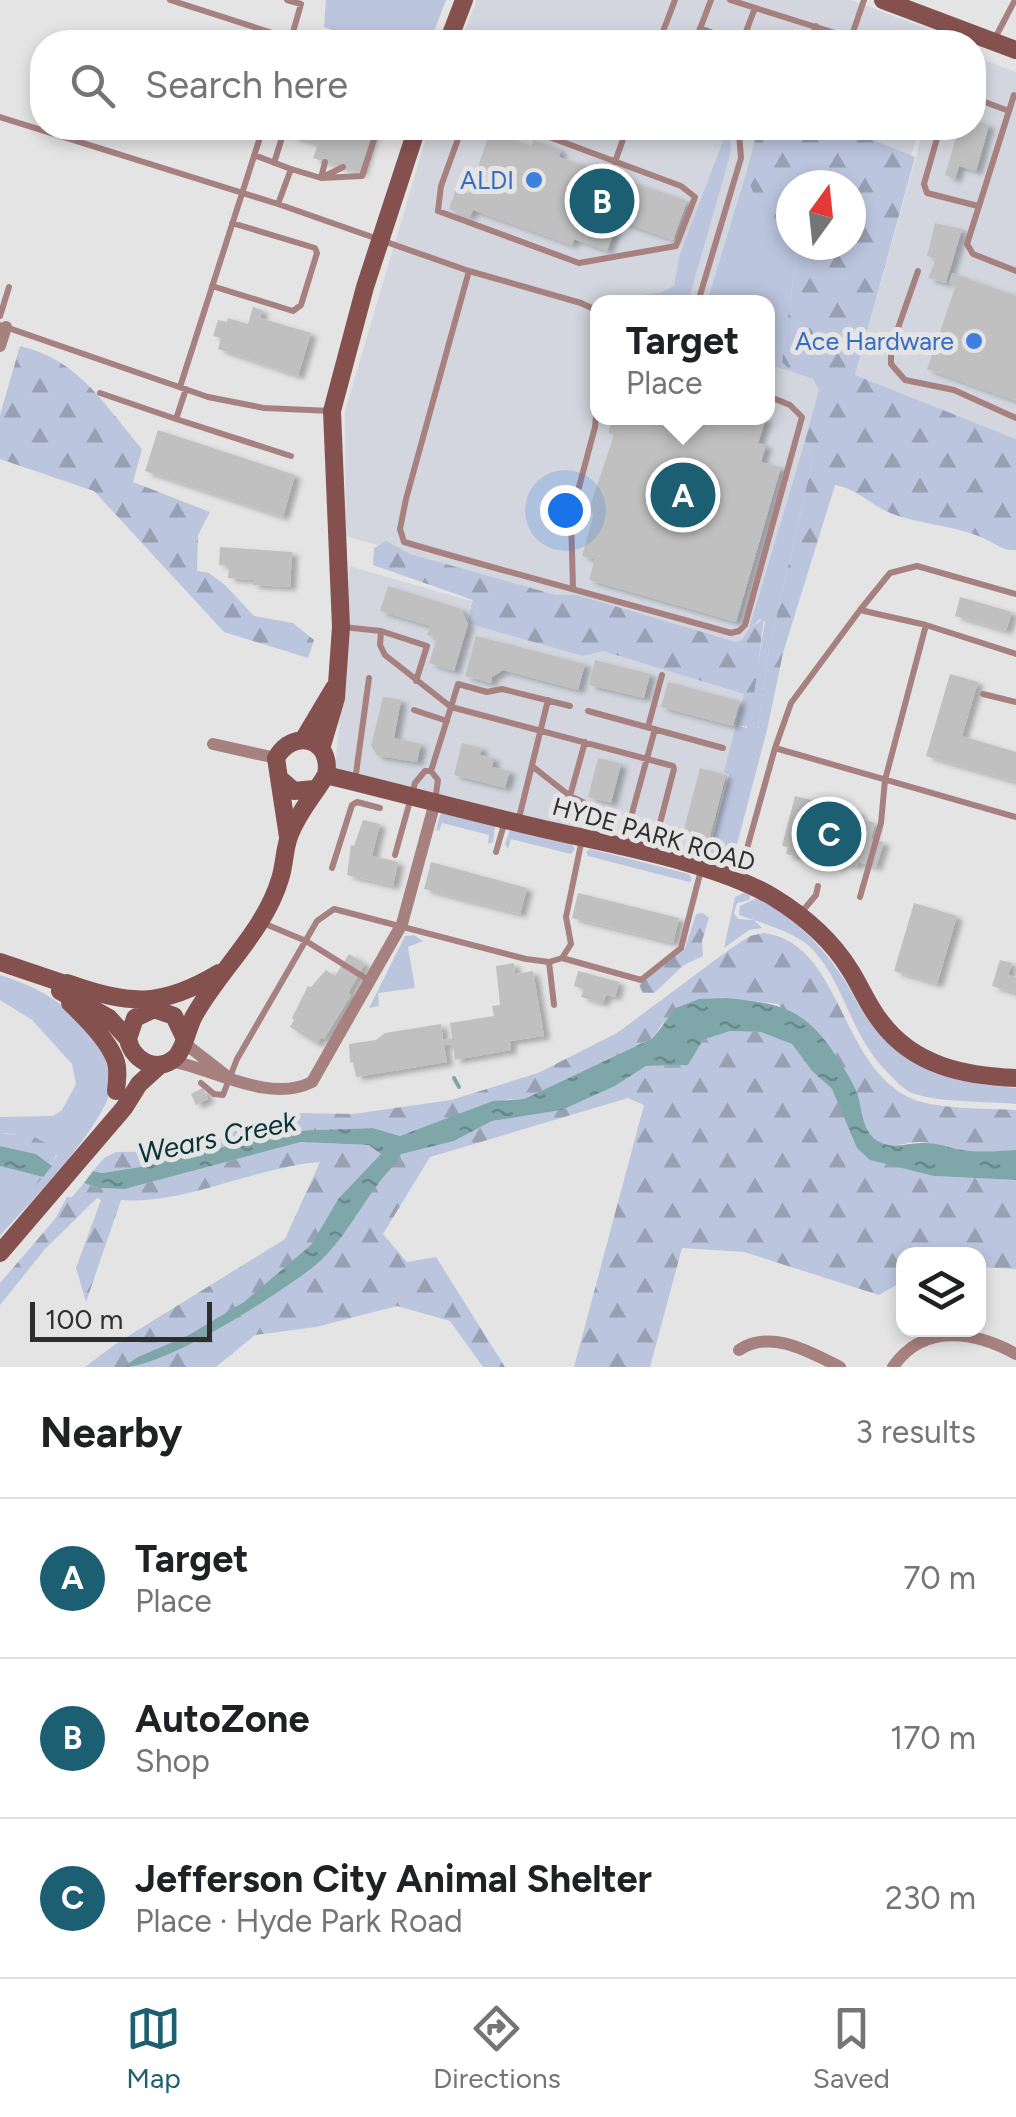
<!DOCTYPE html>
<html lang="en">
<head>
<meta charset="utf-8">
<style>
	body { margin:0; font-family:Figtree,sans-serif; background:#f2f2f2; color:#202124 }
	.controls { position:absolute; right:30px; bottom:30px; display:grid; overflow:hidden; border-radius:20px; box-shadow:0 5px 15px #0003 }
	.controls button { width:90px; height:90px; display:grid; place-items:center; padding:0; border:0; border-bottom:2px solid #e0e0e0; background:#fff; color:#202124; font:50px sans-serif }
	.compass { position:absolute; left:776px; top:170px; width:90px; height:90px; border-radius:50%; background:#fff; box-shadow:0 5px 15px #0003; rotate:15deg }
	.scale { position:absolute; left:30px; bottom:25px; width:182px; box-sizing:border-box; padding-left:10px; border:5px solid #2e2e2e; border-top:0; font-size:28px; line-height:35px; white-space:nowrap; color:#2e2e2e; -webkit-text-stroke:8px #e4e4e5; paint-order:stroke }
	.you { position:absolute; left:565px; top:510px; width:35px; height:35px; margin:-25px; border:8px solid #fff; border-radius:50%; background:#1a73e8; box-shadow:0 0 0 15px #1a73e833 }
	.badge { display:grid; place-items:center; width:65px; height:65px; border-radius:50%; background:#1c5f72; color:#fff; font-size:32px; font-weight:700 }
	.pin { position:absolute; translate:-50% -50%; border:5px solid #fff; box-shadow:0 2px 10px #0006 }
	.popup { position:absolute; left:590px; top:295px; width:185px; height:130px; box-sizing:border-box; display:grid; place-content:center; border-radius:20px; background:#fff; filter:drop-shadow(0 2px 8px #0005); font-size:32px; white-space:nowrap; color:#757577 }
	.popup b { font-size:38px; color:#202124 }
	.popup::after { content:''; position:absolute; left:50%; top:100%; margin-left:-20px; border:20px solid transparent; border-top-color:#fff }
	.list { margin:0; padding:0; list-style:none }
	h2 { display:flex; justify-content:space-between; align-items:center; height:130px; margin:0; padding:0 40px; font-size:42px }
	h2 small { font-size:32px; font-weight:400; color:#757577 }
	.list li { display:grid; grid-template-columns:65px 1fr auto; gap:30px; align-items:center; box-sizing:border-box; height:160px; padding:0 40px; border-top:2px solid #e0e0e0 }
	.list b { display:block; font-size:38px; white-space:nowrap }
	.list p { margin:0; font-size:32px; white-space:nowrap; color:#757577 }
	.list em { font-size:32px; font-style:normal; color:#757577 }
	.icon { flex:none; width:55px; height:55px; fill:none; stroke:currentColor; stroke-width:2; stroke-linecap:round; stroke-linejoin:round }
	.map { position:relative; flex:none; width:1016px; height:1367px; overflow:hidden }
	.search { position:absolute; background:#fff; box-shadow:0 5px 15px #0003; left:30px; right:30px; top:30px; height:110px; display:flex; align-items:center; gap:25px; box-sizing:border-box; padding:0 35px; border-radius:40px; color:#757577; font-size:38px }
	.sheet { height:610px; background:#fff }
	nav { display:flex; justify-content:space-around; align-items:center; box-sizing:border-box; height:140px; border-top:2px solid #e0e0e0; background:#fff; font-size:28px; color:#757577 }
	nav a { display:grid; justify-items:center; gap:5px }
	nav .on { color:#1c5f72 }
	.map>svg:first-child { display:block }
</style>
</head>
<body>
<div class="map">
<svg width="1016" height="1367" viewBox="0 0 1016 1367">
	<defs>
		<pattern id="forest-firs" width="22" height="20" patternUnits="userSpaceOnUse" patternTransform="scale(2.5)"><rect width="22" height="20" fill="#bbc5de"/><path d="M5 1l3.5 6h-7zM16 11l3.5 6h-7z" fill="#98a0b4"/></pattern>
		<pattern id="water-ripples" width="26" height="14" patternUnits="userSpaceOnUse" patternTransform="scale(2.5)"><rect width="26" height="14" fill="#7fa7a9"/><path d="M2 4q2-2 4 0t4 0M15 11q2-2 4 0t4 0" fill="none" stroke="#68888a"/></pattern>
		<filter id="shadow"><feDropShadow dx="6" dy="3.5" stdDeviation="2.5" flood-color="#0004"/></filter>
	</defs>
	<rect width="100%" height="100%" fill="#e4e4e5"/>
	<path fill="#d3d6de" fill-rule="evenodd" d="M477 0H851L949 37 948 42H460Z
		M974 56 1016 72V439L855 375 924 128H974Z
		M429 128H920L746 652 346 536 345 411ZM791 185H851V245H791ZM598 302H768V418H598Z
		M349 566 753 682 704 863 335 768 348 636Z"/>
	<path fill="#bbc5de" d="M326 0H446L430 42H364L324 27Z
		M726 133 731 143 730 155 688 302H643L646 294 660 293 674 286 680 254Z
		M746 174 767 229 782 226 797 251 782 361 791 371 768 365V302H707Z
		M805 441 813 459 769 650 758 728 767 730 735 852C728 864 719 863 707 859L729 775 724 772 736 725 747 728 765 622 760 619 749 629Z
		M441 812 495 826 493 842 488 844 489 835 442 823 439 831 436 830Z
		M510 830 572 844 575 849 571 854 511 839 508 849 505 844Z
		M590 849 689 874 692 880 689 882 588 856 586 852Z
		M746 892 751 894 749 900 737 903 734 913 738 919 754 920 762 928 749 930 724 948 735 897Z
		M757 898C795 918 822 945 845 981 854 996 862 1013 873 1027 909 1073 961 1084 1016 1088V1104C986 1101 943 1103 915 1094 905 1091 898 1083 891 1076 849 1037 846 981 808 945 790 930 759 922 739 915L740 906Z
		M414 935 423 941 408 947 415 988 378 993 379 1006 369 1008 405 936Z
		M0 975C37 987 66 1002 89 1033 99 1048 112 1061 112 1081 111 1121 28 1204 0 1236V1199L43 1177 57 1156 14 1134 0 1133V1117L53 1116 62 1110 76 1084 72 1064 32 1020 0 1000Z"/>
	<path fill="url(#forest-firs)" d="M758 128H843L915 157 855 375 1016 439V550C1001 551 994 542 981 537 952 525 918 524 890 513 869 504 856 488 835 485L783 653 767 730H760L758 726 769 649 813 459 805 441 819 390 813 379 791 371 782 362 797 251 794 245H851V185H791V241L782 226 767 229 746 174Z
		M20 346C80 360 104 405 142 449L133 482 210 512 198 535 197 571 209 573 226 586 254 616 293 623 314 640 308 658 224 632 94 491 0 459V415Z
		M386 541 410 554 556 595H577L736 642 742 640 749 629 764 618 750 727 736 725 744 694 603 651 583 656 470 624 468 619 473 600 373 565 374 548Z
		M703 913 709 918 702 941 703 956 684 965 654 993H643L639 985 685 948 696 914Z
		M764 933C841 943 838 1061 908 1097 933 1110 987 1108 1016 1110V1150C997 1152 979 1154 960 1150 946 1148 935 1143 921 1142 906 1141 896 1149 882 1143 865 1135 862 1119 860 1103L778 1004 727 998 662 1024 653 1038 524 1099H509L400 1136 373 1128 287 1131 146 1166 102 1173 93 1171 104 1158 116 1152 160 1151 298 1113 353 1114 451 1100 538 1073 617 1033 730 949 750 936Z
		M730 1031 761 1032 792 1044 812 1071 832 1089 845 1117 911 1168 934 1176 1016 1180V1269L979 1267 978 1254H904L903 1281 879 1295 744 1252 682 1248 650 1367H574L644 1105 628 1098 430 1157 383 1234 407 1262 436 1257 505 1367H483L450 1321 397 1306 316 1327 255 1335 216 1367H85L117 1343 285 1239 320 1162C255 1167 184 1205 121 1200L86 1302 76 1268 101 1200 97 1198 45 1249 0 1305V1283L55 1219 67 1197H72L84 1183 98 1188 125 1189 301 1142 369 1145 382 1154H400L410 1149 454 1141 492 1121 562 1110 615 1086 646 1066 688 1065 703 1040Z
		M0 1133 34 1137 58 1149 52 1166 36 1154 0 1146Z
		M0 1166 43 1177 23 1199H0Z"/>
	<path fill="url(#water-ripples)" d="M727 998C780 1003 806 1009 836 1056 844 1069 853 1081 858 1096 863 1113 862 1133 880 1142 895 1150 909 1142 925 1143 938 1143 950 1148 962 1150 981 1153 998 1151 1016 1150V1180L934 1176 870 1160 857 1148 832 1089 812 1071 792 1044 761 1032 730 1031 703 1040 688 1065 646 1066 615 1086 562 1110 492 1121 454 1141 401 1154C395 1166 386 1173 378 1184 357 1212 340 1246 312 1268 275 1296 166 1367 123 1367L138 1357 189 1335 244 1302 311 1245 339 1198 381 1154 369 1145 301 1142 125 1189 98 1188 84 1183 93 1171 102 1173 146 1166 287 1131 373 1128 400 1136 493 1101 524 1099 653 1038 676 1008 699 999Z
		M0 1146 36 1154 52 1166 43 1177 0 1166Z"/>
	<g fill="none" stroke-linecap="round" stroke-linejoin="round">
		<path stroke="#7fa7a9" stroke-width="4" d="M454 1078 459 1087"/>
	</g>
	<path fill="#c1c0c0" filter="url(#shadow)" d="M974 120 989 125 976 171 959 166 955 179 945 175 959 128H974Z
		M294 128H363L374 131 361 173 313 158 318 144 291 136Z
		M490 131 531 146 534 140 561 150 559 157 687 201 673 240 618 221 607 251 574 239 572 245 473 210 470 217 449 209 456 189 469 194Z
		M935 223 962 229 946 283 928 278 936 259 927 256Z
		M952 273 1016 296V401L927 369 956 285 949 283Z
		M253 307 262 310 260 318 311 333 298 376 218 349 221 338 213 336 218 320 227 322 228 318 248 324Z
		M613 418H766L758 443 766 445 761 462 781 467 736 622 589 580 595 559 582 556 594 513 588 512 614 435 608 433Z
		M158 430 295 475 283 517 145 471Z
		M220 547 292 552 290 587 253 585V580L228 578 229 566 219 565Z
		M388 586 461 609 468 624 454 671 429 663 437 638 427 635 430 626 380 611Z
		M960 597 1012 612 1006 631 955 616Z
		M476 636 585 664 578 690 503 670 492 677 491 683 465 676Z
		M595 660 650 674 644 698 589 685Z
		M950 674 978 682 962 736 1016 752V782L926 756Z
		M668 682 740 701 733 726 661 707Z
		M383 697 401 700 394 738 421 744 417 762 378 756 371 746Z
		M462 743 482 748 480 755 494 758 492 767 510 771 505 788 454 775Z
		M598 758 621 764 611 803 588 797Z
		M700 768 726 775 709 840 683 833Z
		M795 796 811 800 805 821 834 829 840 808 860 813 859 818 875 823 871 839 884 842 876 867 858 862 857 867 841 862 840 867 808 853 807 859 786 854 788 847 782 846Z
		M363 820 380 824 372 856 398 862 393 886 347 875 351 845 354 846Z
		M431 862 527 888 520 914 424 889Z
		M578 893 679 918 673 943 572 918Z
		M914 903 957 916 937 984 894 971Z
		M349 954 365 964 348 993 351 995 324 1039 321 1037 317 1044 290 1027 294 1020 292 1018 308 986 311 987 326 970 335 976Z
		M1000 960 1012 963 1008 975 1016 977V993L992 986Z
		M514 963 515 974 533 971 544 1036 510 1041 511 1050 455 1060 453 1044 444 1045 447 1062 356 1077 353 1062 350 1063 349 1044 376 1040 385 1033 441 1024 443 1040 452 1038 450 1023 494 1016 492 1006 500 1005 496 966Z
		M578 971 619 982 615 997 606 995 603 1003 581 997 584 989 574 986Z
		M203 1088 208 1099 196 1105 191 1094Z"/>
	<g fill="none" stroke-linecap="round" stroke-linejoin="round">
		<path stroke="#a6817f" stroke-width="6" d="M170 0 291 39 301 4 287 0
			M730 0 851 38 864 0
			M700 28 736 42
			M994 40 1015 0
			M659 42 675 0
			M695 42 711 0
			M742 42 755 8
			M810 42 816 26
			M850 42 851 38 863 42
			M1014 95 967 244 973 254 1016 271
			M974 98 1009 111
			M0 117 278 204 469 271 581 303 598 311
			M462 128 441 186 438 211 579 263 676 246 695 197 681 186 525 128
			M940 128 924 184 927 193 978 206
			M254 155 291 169 278 204
			M615 162 627 128
			M274 163 285 128
			M343 167 321 178 362 176 377 130 374 128
			M291 169 321 178 325 162
			M469 271 406 499 400 529 404 542C513 574 622 602 731 633L739 631 745 625 802 417 790 405 768 396
			M918 271 891 348V364L905 380 954 390 1016 418
			M212 286 293 311 301 305 317 253 315 248 232 223
			M698 302 741 158 739 133 735 128
			M0 316 9 287
			M0 325 208 397 264 408 331 411
			M180 387 263 128
			M186 389 176 419 291 456
			M100 393 176 419
			M573 588 571 517 595 427 598 396
			M860 610 890 573 917 566 1016 594
			M343 627 381 631 427 646 416 681
			M381 631 380 645 385 655 451 707 458 684 487 692 502 689 570 706
			M983 694 1016 702
			M414 710 447 721
			M588 711 723 748
			M648 727 662 675
			M775 748 791 703 860 610 926 625
			M532 766 570 796 589 805 593 814 588 838
			M431 771 451 707 673 766 674 769 653 850
			M355 781 369 678
			M570 796 585 742
			M518 822 548 700
			M623 846 655 729
			M496 852 505 821
			M395 855 415 783 425 771H431L438 780 435 801
			M332 868 352 805 357 802 380 808
			M739 877 775 748 1016 817
			M860 897 881 823 885 780 926 625 1016 654
			M800 914 816 895 818 886
			M263 923 306 941 370 981
			M562 958 641 980 681 948 701 870
			M549 962 554 1005
			M201 1083 214 1094 223 1095 237 1059 317 921 334 909 526 959 549 962 562 958 571 944 566 917 582 839"/>
		<path stroke="#a6817f" stroke-width="12" d="M0 346 6 327
			M213 744 276 758
			M183 1042 228 1077
			M170 1061C213 1068 268 1104 312 1082L402 924 435 802
			M739 1350C771 1329 808 1351 840 1367
			M893 1367C923 1323 974 1331 1016 1354"/>
		<path stroke="#85514f" stroke-width="18" d="M883 0 1016 50
			M448 42 464 0
			M303 740 334 688
			M321 749 336 698 341 627 332 411 365 287 417 128
			M326 775C400 793 474 813 548 830 614 845 716 863 773 897 804 916 831 939 850 970 861 987 868 1006 881 1022 914 1066 965 1076 1016 1078
			M279 778 288 837
			M0 962 77 988
			M67 983C130 1005 161 1008 219 973
			M60 991 109 1018 128 1039
			M70 1003C85 1017 107 1039 115 1059 119 1069 117 1081 116 1091
			M184 1037 174 1016 154 1009 135 1018 128 1039C132 1060 156 1074 175 1058 185 1048 187 1029 194 1016 220 969 264 932 280 879 285 864 284 848 290 834 299 811 314 795 326 775 333 739 294 727 276 758L279 778 294 791 314 789
			M0 1253 124 1108 139 1084 160 1065"/>
	</g>
	<g fill="#3f7fe0" stroke="#e4e4e5" stroke-width="4">
		<circle cx="534" cy="180" r="10"/>
		<circle cx="974" cy="341" r="10"/>
	</g>
	<g text-anchor="middle" stroke-width="10" stroke-linejoin="round" paint-order="stroke">
		<g font-size="25" fill="#366cbe" stroke="#e4e4e5" text-anchor="end">
			<text x="514" y="189">ALDI</text>
			<text x="954" y="350">Ace Hardware</text>
		</g>
		<g font-size="25" fill="#2e2e2e" stroke="#e4e4e5">
			<text transform="translate(654 834) rotate(16)" y="9">HYDE PARK ROAD</text>
		</g>
		<g font-size="28" font-style="italic" fill="#093235" stroke="#e4e4e5">
			<text transform="translate(217 1137) rotate(-12)" y="10">Wears Creek</text>
		</g>
	</g>
</svg>
<div class="controls">
<button><svg class="icon" aria-label="layers" viewBox="0 0 24 24"><path d="M12 4l9 5-9 5-9-5zM3 14l9 5 9-5"/></svg></button>
</div>
<svg class="compass" viewBox="-18 -18 36 36"><path d="M0-13l5 13h-10z" fill="#e53935"/><path d="M0 13l5-13h-10z" fill="#757577"/></svg>
<div class="scale">100 m</div>
<div class="you"></div>
<div class="pin badge" style="left:683px;top:495px">A</div>
<div class="popup"><b>Target</b>Place</div>
<div class="pin badge" style="left:602px;top:201px">B</div>
<div class="pin badge" style="left:829px;top:834px">C</div>
<div class="search"><svg class="icon" aria-label="search" viewBox="0 0 24 24"><circle cx="10" cy="10" r="6"/><path d="M15 15l6 6"/></svg>Search here</div>
</div>
<section class="sheet">
<h2>Nearby<small>3 results</small></h2>
<ul class="list">
<li><span class="badge">A</span><div><b>Target</b><p>Place</p></div><em>70 m</em></li>
<li><span class="badge">B</span><div><b>AutoZone</b><p>Shop</p></div><em>170 m</em></li>
<li><span class="badge">C</span><div><b>Jefferson City Animal Shelter</b><p>Place · Hyde Park Road</p></div><em>230 m</em></li>
</ul>
</section>
<nav>
<a class="on"><svg class="icon" aria-label="map" viewBox="0 0 24 24"><path d="M3 6l6-2 6 2 6-2v14l-6 2-6-2-6 2zM9 4v14M15 6v14"/></svg>Map</a>
<a><svg class="icon" aria-label="directions" viewBox="0 0 24 24"><path d="M12 3l9 9-9 9-9-9zM9 14v-3h6M13 9l2 2-2 2"/></svg>Directions</a>
<a><svg class="icon" aria-label="saved" viewBox="0 0 24 24"><path d="M7 4h10v16l-5-4-5 4z"/></svg>Saved</a>
</nav>
</body>
</html>
